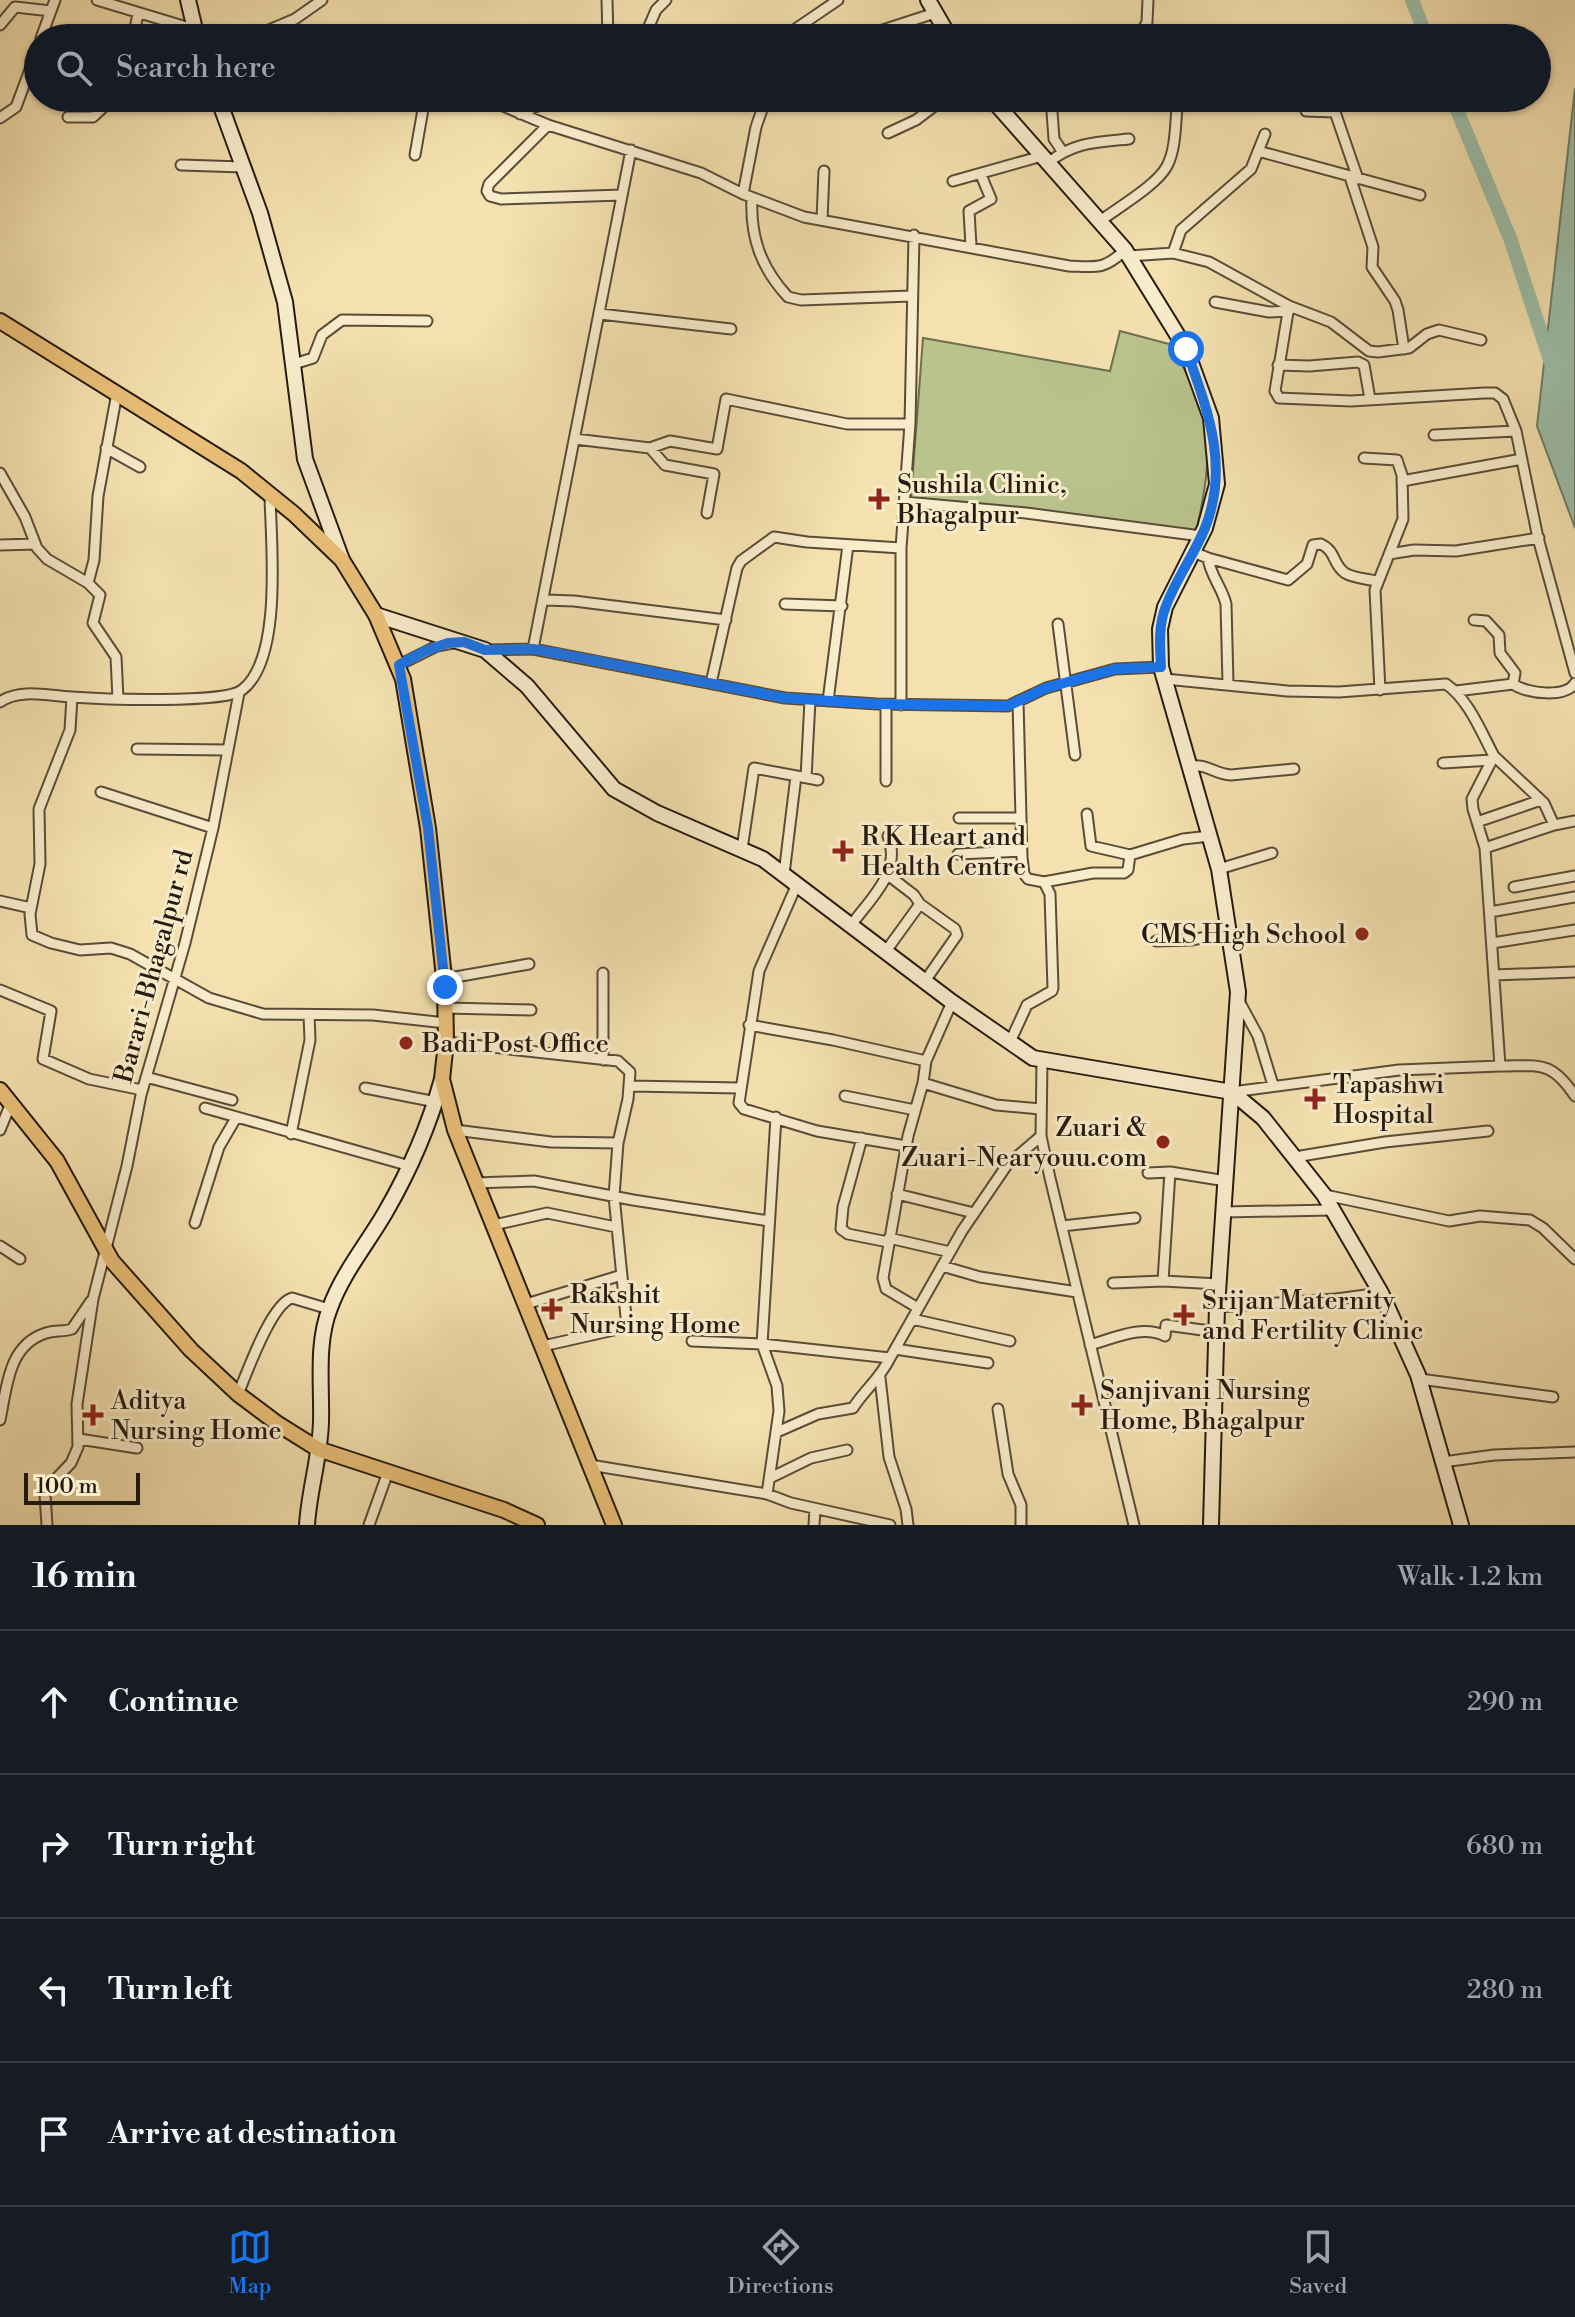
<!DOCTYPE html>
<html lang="en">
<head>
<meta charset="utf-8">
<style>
	body { margin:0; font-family:"Libre Bodoni",serif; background:#242831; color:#f1f3f6 }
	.scale { position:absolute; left:24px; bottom:20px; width:116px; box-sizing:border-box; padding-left:8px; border:4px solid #251b10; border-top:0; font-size:22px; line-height:28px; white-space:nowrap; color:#251b10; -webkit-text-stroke:6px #f8eccb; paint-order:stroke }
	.stop { position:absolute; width:24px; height:24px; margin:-18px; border:6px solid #1a73e8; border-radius:50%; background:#fff }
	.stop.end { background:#1a73e8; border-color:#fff; box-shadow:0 2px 8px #0008 }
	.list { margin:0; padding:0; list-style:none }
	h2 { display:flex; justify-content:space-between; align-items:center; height:104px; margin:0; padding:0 32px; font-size:34px }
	h2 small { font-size:26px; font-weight:400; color:#9ea1a6 }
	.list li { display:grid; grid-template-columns:52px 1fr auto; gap:24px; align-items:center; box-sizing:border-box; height:144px; padding:0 32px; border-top:2px solid #363941 }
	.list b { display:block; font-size:30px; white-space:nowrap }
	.list em { font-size:26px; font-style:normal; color:#9ea1a6 }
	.icon { flex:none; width:44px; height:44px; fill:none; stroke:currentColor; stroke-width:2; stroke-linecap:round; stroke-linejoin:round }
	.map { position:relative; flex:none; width:1575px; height:1525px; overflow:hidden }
	.search { position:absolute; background:#171b24; box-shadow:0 2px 6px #0004; left:24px; right:24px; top:24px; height:88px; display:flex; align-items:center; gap:20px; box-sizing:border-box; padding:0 28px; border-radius:44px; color:#9ea1a6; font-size:30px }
	.sheet { height:680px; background:#171b24 }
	nav { display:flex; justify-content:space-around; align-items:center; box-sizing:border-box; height:112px; border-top:2px solid #363941; background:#171b24; font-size:22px; color:#9ea1a6 }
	nav a { display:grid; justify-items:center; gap:4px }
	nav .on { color:#1a73e8 }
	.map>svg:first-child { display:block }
</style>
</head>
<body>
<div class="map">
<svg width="1575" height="1525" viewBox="0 0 1575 1525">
	<rect width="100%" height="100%" fill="#f4e1af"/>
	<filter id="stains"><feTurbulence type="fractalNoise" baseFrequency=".0025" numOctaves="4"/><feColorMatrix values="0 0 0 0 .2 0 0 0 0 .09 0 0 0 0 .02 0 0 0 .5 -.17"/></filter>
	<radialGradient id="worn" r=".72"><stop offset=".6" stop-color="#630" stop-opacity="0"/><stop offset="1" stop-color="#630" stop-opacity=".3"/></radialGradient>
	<path fill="#b9c38c" stroke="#6f6f4e" stroke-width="2" d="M1120 331 1173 345C1182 364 1191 383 1199 402 1214 444 1206 489 1196 532L911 497 923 338 1110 371Z"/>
	<path fill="#9cbea8" stroke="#6c7d6b" stroke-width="2" d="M1575 88V528L1537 426Z"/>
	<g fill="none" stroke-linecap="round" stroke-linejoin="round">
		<path stroke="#9cbea8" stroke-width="14" d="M1412 0 1427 38
			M1452 98 1510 238 1551 363"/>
		<defs>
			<path id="street" d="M97 0 193 29 251 38
				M607 0 608 38
				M0 25 15 7 51 11
				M41 38 55 0
				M133 38 138 14
				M250 38 295 19 322 0
				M644 38 656 10 666 0
				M788 38 791 32 838 0
				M858 38 935 13
				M1139 38 1147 22 1148 0
				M484 98 548 125 701 173 743 194 804 217 1069 266C1097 267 1104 270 1125 250
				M1051 98 1054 139 1062 151
				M1306 111 1335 112 1358 179
				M520 114 554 98
				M68 117H93L111 100 119 98
				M0 118 16 107 38 48
				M548 125 489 184 487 191 490 196 501 199 622 195
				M888 133 916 120 945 98
				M1258 151 1420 195
				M415 155 425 98
				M1048 163C1073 142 1098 142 1129 139
				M181 165 243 167
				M1350 177 1373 247 1372 267 1395 301 1398 310 1404 349
				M953 181 1042 156
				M743 194 756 127 766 98
				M752 198C750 237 761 268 788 297L801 300 911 296
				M822 220 824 171
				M1100 221C1119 207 1157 185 1167 166 1177 147 1175 119 1178 98
				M971 246 969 211 991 199 981 175
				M1173 253 1181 230 1251 169 1265 134
				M1129 256 1173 253 1209 262 1289 306 1331 322 1369 351 1378 352 1409 348 1427 334 1439 330 1481 340
				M1215 302 1269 312 1289 311
				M1289 306 1275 391 1279 398 1351 401 1484 393H1495L1503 399 1516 431 1538 538 1575 673
				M600 314 731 329
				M294 364 313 358 322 335 342 320 427 321
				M1278 365 1309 366 1358 362 1364 365 1370 399
				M1434 435 1516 431
				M575 439 650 448 670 441 717 449 726 399 847 424H910
				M106 448 140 467
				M650 448 665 465 714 474 707 513
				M1364 458 1397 460 1402 475 1403 519 1375 590 1380 690
				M0 473 25 517 37 548 47 559 88 583 100 595 93 623 116 657 118 699
				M1402 481 1522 459
				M905 502 1026 513 1201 536
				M0 545 35 544
				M1193 552 1208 558 1288 580 1307 564 1313 545 1321 544C1337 552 1332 564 1345 573 1353 578 1367 579 1376 581
				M1389 554 1414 550 1456 551 1539 538
				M1208 558C1210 575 1222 587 1226 604L1228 684
				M88 583 94 560 98 496 117 393
				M545 600 574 601 726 620
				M785 604 842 606
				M1474 620 1486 621 1499 635 1500 653 1515 673 1513 684C1527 694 1566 698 1575 683
				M1058 624 1075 755
				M533 649 631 150
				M485 650 533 649 785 698 877 704 1008 706 1046 688 1115 669 1161 667
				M399 665 437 646 453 643
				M1165 679 1287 691 1339 692 1446 684C1469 700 1481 732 1494 756L1472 799 1473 809 1485 848 1500 1066 1399 1070 1232 1092
				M711 683 737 568 741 561 774 537 807 542 901 548
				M1456 691 1513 684
				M72 697 70 730 39 809 40 864 30 914 32 935 51 943 80 950 111 948 130 954 209 998 263 1014 373 1015 446 1023
				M828 701 848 545
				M0 702C20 688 49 696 71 697 99 699 224 704 242 690 283 659 271 543 270 496
				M901 705V548L910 424 914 235
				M137 749 228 750
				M1494 756 1544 803 1554 825
				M1443 763 1492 760
				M1190 766C1209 764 1214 774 1231 775L1294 769
				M806 778 810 700
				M886 781V704
				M101 792 213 828
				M1087 814 1091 846 1130 855
				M959 818H1020
				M1477 822 1541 800
				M1485 848 1554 825 1575 821
				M742 849 754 768 818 780
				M958 854 1021 851
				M1219 869 1272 853
				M784 874 796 776
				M1044 882 1093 873H1124L1128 870 1130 855 1183 839 1210 836
				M797 884 759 971 739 1103 744 1109 817 1131 906 1146
				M1514 887 1575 876
				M0 901 31 908
				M920 904 955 929 957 935 925 981
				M1490 912 1575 897
				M852 924C871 898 902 871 888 836
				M1156 941 1191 940 1228 933
				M1492 943 1575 930
				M886 951 920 904 914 895 888 875
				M1494 975 1575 972
				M444 979 529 964
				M0 990 51 1011 43 1059 89 1079 142 1090
				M1239 1001 1258 1036 1273 1085
				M446 1008 531 1010
				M749 1025 833 1040 926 1061
				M446 1042 618 1061 630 1072 628 1099 618 1143 614 1196 627 1327 543 1346
				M1010 1042 1027 1005 1052 991 1053 988 1050 894 1044 882 1028 879 1024 874 1022 857 1018 701
				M603 1060V973
				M1042 1061 1041 1136 1050 1178 1134 1525
				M1500 1066C1540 1066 1551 1060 1575 1096
				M146 1077 232 1100
				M923 1083 996 1105 1040 1109
				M630 1086 739 1088
				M365 1088 436 1102
				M845 1096 915 1110
				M205 1108 410 1166
				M0 1130 11 1103
				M455 1130 551 1142 618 1143
				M291 1134 310 1040 309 1015
				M862 1138 843 1207 841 1229 848 1234 888 1242
				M1295 1157 1385 1142 1488 1131
				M1148 1173 1170 1172 1226 1181
				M476 1183 534 1181 633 1200 769 1221
				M897 1194 974 1213
				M1325 1195 1449 1221 1480 1216 1530 1220 1543 1228 1575 1259
				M1224 1212 1332 1210
				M195 1223 219 1147 236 1118
				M494 1225 547 1213 616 1227
				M1062 1226 1135 1218
				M889 1238 950 1252
				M0 1246 20 1259
				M942 1266 980 1277 1077 1292
				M1163 1281 1170 1172
				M1113 1283 1163 1281 1219 1284
				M526 1304 622 1275
				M1217 1307 1336 1299 1381 1293
				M918 1308 886 1289 883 1278 908 1136 923 1083 926 1061 952 1002
				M912 1319 1010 1341
				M692 1341 762 1344 890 1358 962 1231 1007 1165 1041 1136
				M1090 1345C1112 1339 1142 1324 1165 1336L1166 1325 1217 1332
				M895 1349 988 1363
				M880 1378 889 1457 906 1509 908 1525
				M1420 1379 1553 1397
				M238 1394C247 1373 271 1304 292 1298L329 1309
				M998 1409 1008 1474 1021 1505V1525
				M0 1420C7 1387 8 1345 46 1333 55 1330 64 1332 72 1329L91 1301
				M777 1432 818 1414 853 1408C866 1388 879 1380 890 1358
				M79 1439 137 1448
				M1443 1462 1494 1455 1575 1452
				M590 1465 767 1494 791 1503 890 1525
				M770 1478 811 1458 847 1450
				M767 1494 779 1411 777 1386 762 1344 776 1117
				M47 1525 45 1495 51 1484 71 1463 78 1447 77 1404 93 1299 127 1166 141 1095 185 943 213 828 239 693
				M369 1525 388 1472
				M814 1525 815 1509"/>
			<path id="secondary" d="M188 0 197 38
				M928 0 950 38
				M218 98 260 213 285 302 305 459 342 560
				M991 98 1125 250 1186 349 1211 418 1217 484 1205 528 1165 607 1160 629 1161 667 1219 869 1238 992 1217 1307 1211 1525
				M376 615 485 650 527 686 614 789 657 813 763 859 952 1002 1033 1058 1232 1092 1263 1118 1324 1195 1381 1293 1418 1375 1461 1525
				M307 1525C309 1491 320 1457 321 1422 322 1385 316 1343 330 1308 342 1274 367 1244 385 1213 410 1170 429 1126 442 1079"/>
			<path id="primary" d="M0 321 241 471 294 514 342 560 376 615 403 679 428 828 445 987 446 1042 442 1079 455 1130 614 1525
				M0 1090 57 1161 112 1261 191 1350 238 1394 278 1424 318 1449 504 1510 537 1525"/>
		</defs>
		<use href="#street" stroke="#594c38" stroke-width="13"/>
		<use href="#secondary" stroke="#251b10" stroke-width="18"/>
		<use href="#primary" stroke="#251b10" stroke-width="18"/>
		<use href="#street" stroke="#f8eccb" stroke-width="9"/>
		<use href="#secondary" stroke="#f8eccb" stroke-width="14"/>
		<use href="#primary" stroke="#eac078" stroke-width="14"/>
	</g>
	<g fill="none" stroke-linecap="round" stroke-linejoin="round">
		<path stroke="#1a73e8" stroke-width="10" d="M445 987 428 828 399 665 425 651 448 643 464 642 485 650 533 649 566 655 785 698 877 704 1008 706 1046 688 1115 669 1161 667C1160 647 1158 625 1166 606 1176 579 1194 555 1205 528 1230 465 1207 409 1186 349"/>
	</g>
	<g fill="#8f2418" stroke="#f8eccb" stroke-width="3">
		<path d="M875 487h8v8h8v8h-8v8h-8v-8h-8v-8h8z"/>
		<path d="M839 839h8v8h8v8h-8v8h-8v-8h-8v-8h8z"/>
		<circle cx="1362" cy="934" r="8"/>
		<circle cx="406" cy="1043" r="8"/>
		<path d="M1311 1087h8v8h8v8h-8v8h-8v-8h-8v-8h8z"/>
		<circle cx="1163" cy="1142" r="8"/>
		<path d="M548 1297h8v8h8v8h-8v8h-8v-8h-8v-8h8z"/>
		<path d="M1180 1303h8v8h8v8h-8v8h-8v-8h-8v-8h8z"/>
		<path d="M1078 1393h8v8h8v8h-8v8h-8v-8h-8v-8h8z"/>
		<path d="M89 1403h8v8h8v8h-8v8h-8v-8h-8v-8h8z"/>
	</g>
	<g text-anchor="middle" stroke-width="6" stroke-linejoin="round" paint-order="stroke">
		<g font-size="26" fill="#251b10" stroke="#f8eccb" text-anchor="start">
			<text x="897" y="493">Sushila Clinic,<tspan x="897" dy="30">Bhagalpur</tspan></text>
			<text x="861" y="845">R K Heart and<tspan x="861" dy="30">Health Centre</tspan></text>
			<text x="1346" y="943" text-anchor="end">CMS High School</text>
			<text x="422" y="1052">Badi Post Office</text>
			<text x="1333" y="1093">Tapashwi<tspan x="1333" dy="30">Hospital</tspan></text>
			<text x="1147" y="1136" text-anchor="end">Zuari &amp;<tspan x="1147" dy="30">Zuari-Nearyouu.com</tspan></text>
			<text x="570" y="1303">Rakshit<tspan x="570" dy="30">Nursing Home</tspan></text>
			<text x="1202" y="1309">Srijan Maternity<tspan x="1202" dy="30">and Fertility Clinic</tspan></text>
			<text x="1100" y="1399">Sanjivani Nursing<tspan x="1100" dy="30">Home, Bhagalpur</tspan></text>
			<text x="111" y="1409">Aditya<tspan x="111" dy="30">Nursing Home</tspan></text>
		</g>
		<g font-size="26" fill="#251b10" stroke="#f8eccb">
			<text transform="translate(153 966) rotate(-75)" y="9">Barari-Bhagalpur rd</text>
		</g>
	</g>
	<rect width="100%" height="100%" filter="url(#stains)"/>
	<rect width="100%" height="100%" fill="url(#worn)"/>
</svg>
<div class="scale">100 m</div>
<div class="stop" style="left:1186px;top:349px"></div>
<div class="stop end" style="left:445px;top:987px"></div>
<div class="search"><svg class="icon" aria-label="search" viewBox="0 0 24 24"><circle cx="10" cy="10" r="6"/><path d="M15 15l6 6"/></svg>Search here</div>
</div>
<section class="sheet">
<h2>16 min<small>Walk · 1.2 km</small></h2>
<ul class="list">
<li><svg class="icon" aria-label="ahead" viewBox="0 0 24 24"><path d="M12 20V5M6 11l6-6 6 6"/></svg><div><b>Continue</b></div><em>290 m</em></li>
<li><svg class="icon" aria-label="right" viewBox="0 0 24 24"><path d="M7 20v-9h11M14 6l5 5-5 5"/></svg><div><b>Turn right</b></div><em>680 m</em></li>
<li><svg class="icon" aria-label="left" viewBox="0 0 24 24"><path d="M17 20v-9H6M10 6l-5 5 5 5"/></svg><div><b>Turn left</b></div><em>280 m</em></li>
<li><svg class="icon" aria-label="arrive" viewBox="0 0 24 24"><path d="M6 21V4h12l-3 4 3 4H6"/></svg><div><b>Arrive at destination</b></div></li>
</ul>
</section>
<nav>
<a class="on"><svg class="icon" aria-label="map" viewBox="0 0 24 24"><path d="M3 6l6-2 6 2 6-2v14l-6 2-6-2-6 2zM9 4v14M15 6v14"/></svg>Map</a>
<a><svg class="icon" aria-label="directions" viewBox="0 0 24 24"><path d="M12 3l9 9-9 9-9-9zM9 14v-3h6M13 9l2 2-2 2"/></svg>Directions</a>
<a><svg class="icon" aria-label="saved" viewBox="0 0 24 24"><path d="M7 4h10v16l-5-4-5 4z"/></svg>Saved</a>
</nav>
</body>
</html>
